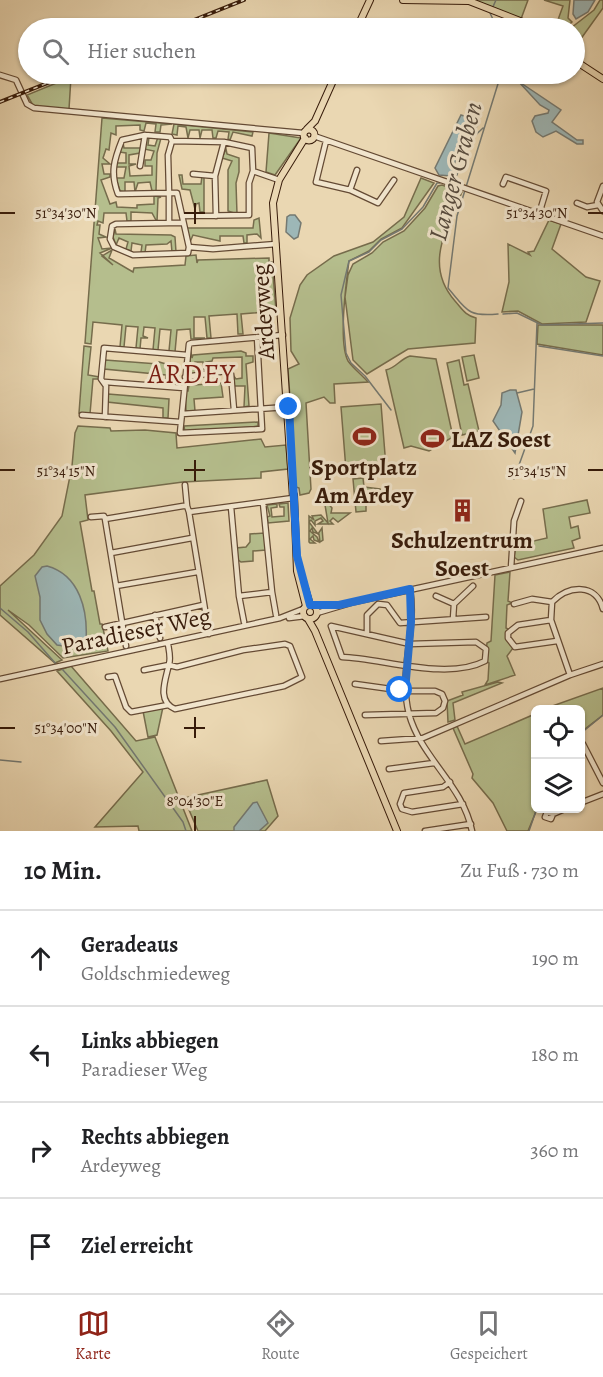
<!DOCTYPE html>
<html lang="de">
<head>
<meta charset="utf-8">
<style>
	body { margin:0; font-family:Alegreya,serif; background:#f6f6f6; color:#202124 }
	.controls { position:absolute; right:18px; bottom:18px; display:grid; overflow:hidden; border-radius:9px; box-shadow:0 2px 4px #0004 }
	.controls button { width:54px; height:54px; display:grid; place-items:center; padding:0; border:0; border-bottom:2px solid #e0e0e0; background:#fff; color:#202124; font:30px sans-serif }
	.stop { position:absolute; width:18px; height:18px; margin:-14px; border:4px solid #1a73e8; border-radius:50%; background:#fff }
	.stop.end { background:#1a73e8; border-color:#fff; box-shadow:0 2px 6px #0008 }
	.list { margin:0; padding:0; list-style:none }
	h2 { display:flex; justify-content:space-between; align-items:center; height:78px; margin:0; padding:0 24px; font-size:26px }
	h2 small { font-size:20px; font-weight:400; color:#757577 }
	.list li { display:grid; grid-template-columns:39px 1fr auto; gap:18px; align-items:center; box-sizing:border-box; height:96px; padding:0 24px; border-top:2px solid #e0e0e0 }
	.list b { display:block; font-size:22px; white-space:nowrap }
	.list p { margin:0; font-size:20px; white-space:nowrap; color:#757577 }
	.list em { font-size:20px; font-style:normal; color:#757577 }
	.icon { flex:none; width:33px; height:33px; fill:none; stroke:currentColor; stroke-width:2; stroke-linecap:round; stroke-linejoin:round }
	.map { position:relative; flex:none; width:603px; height:831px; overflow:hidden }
	.search { position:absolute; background:#fff; box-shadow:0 2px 4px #0004; left:18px; right:18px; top:18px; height:66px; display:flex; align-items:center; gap:15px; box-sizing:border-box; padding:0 21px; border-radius:33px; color:#757577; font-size:22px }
	.sheet { height:462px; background:#fff }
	nav { display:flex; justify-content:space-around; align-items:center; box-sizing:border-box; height:84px; border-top:2px solid #e0e0e0; background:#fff; font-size:16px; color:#757577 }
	nav a { display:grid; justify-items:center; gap:3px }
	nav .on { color:#8f2418 }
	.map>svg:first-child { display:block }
</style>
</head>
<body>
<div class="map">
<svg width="603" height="831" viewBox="0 0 603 831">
	<rect width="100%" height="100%" fill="#ead7b2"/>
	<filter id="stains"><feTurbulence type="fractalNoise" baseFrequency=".00333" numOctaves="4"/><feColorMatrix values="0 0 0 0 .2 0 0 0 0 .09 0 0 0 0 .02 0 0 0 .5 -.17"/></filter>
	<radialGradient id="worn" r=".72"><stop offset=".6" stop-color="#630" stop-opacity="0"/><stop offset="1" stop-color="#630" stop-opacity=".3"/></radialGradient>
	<path fill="#b5be8d" stroke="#766c4c" stroke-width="1.5" d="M472 0H528L521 19Z
		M544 0H570L568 18 572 22 565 28H555L563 6Z
		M600 0H603V8L575 47 574 28H571L594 10Z
		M71 77 69 109 34 107 27 95Z
		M102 118 172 124 161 125 160 132H155L156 124 146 123 144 131 140 130V125L116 126V135L111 133 109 150 106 149 103 158 110 164H102L104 174H110V177L101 180 110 204 116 202 117 207 137 208V205L154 204V196L161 197 158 198 157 222 152 213 131 212V221H127L126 213H104L103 223 98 221 97 225H100L99 234 106 237 98 238 102 249 112 248 100 253 113 265 102 256 112 250 109 258 133 272 134 268 185 265 186 256 196 255 197 263 198 260 269 258V262H272L276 311 241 314 243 334H238L237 314 209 316 211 338H207L205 317H194V338H205L191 339 190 329 177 330 175 352 169 351 171 330 160 329 158 350H153L155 328 144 327 143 336 148 338H141L140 349 136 348 138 327 126 326 124 347H120L122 325 93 322 91 344 85 343Z
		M174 124 253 132 252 136 233 132 230 140 228 139 229 132 218 131 216 138H213L212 130H202L200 138 199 130H190L188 138 186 127 178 126 177 135 172 134Z
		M269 133 301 138 275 175 266 172Z
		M149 137 148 145 155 146 158 137 161 138 157 153 156 191H152L150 182 138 183 135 192 134 182H125V192L120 191 116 178H124L126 167H116L117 163H126V153L119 152 123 143 124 148H141L140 153 129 155V164H136L129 166 130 176 152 175V166H145V160H151L154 151 144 149 146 138Z
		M226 149 227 154 239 158V172L236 183 237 214 228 211V170L232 161 222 158Z
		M179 175H182L183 184H201L202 176H204V212H200L199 203 196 204 195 209 190 190 182 189Z
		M421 178 434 183 402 228 381 239 369 251 349 261C346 283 338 342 348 361 353 368 362 375 368 382L334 384 335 403H330L324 397 306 403 311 489 309 493 300 495 299 488 296 487 288 369 299 364 291 351 290 318 300 285 307 275 334 256 373 242 404 217Z
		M442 185 462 192C446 230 424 266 455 301 463 310 465 315 476 318L475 343 408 349 367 374 353 360 345 297 348 275 353 264 372 253 383 242 404 231 425 208 438 186Z
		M259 218 261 238 257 234 247 235V243H244L243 236H220V241L193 235 190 242 187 228H253L254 220Z
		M549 220 561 224 552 249 586 277 600 281 586 322 542 324 518 311 502 312 509 282 508 244 530 255 528 252 534 251Z
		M115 229 116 234 171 235 175 237 176 252H172L171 241 167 244 146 245 145 253 141 252 142 245 132 243 131 251 126 249 128 242 119 238 116 245 113 237Z
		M538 325H603V355L537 344Z
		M84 346 91 347 88 375 99 377V379H93L90 414 79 413Z
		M190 347 192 358 193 355 241 351 246 353V356H253V362L246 364 249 406 244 407 245 386H234L233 375 236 379 242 378V357L213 358 212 361 206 362 207 370H204L203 362H195V370H200V374L190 375Z
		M474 355 479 378 467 381 462 357Z
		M410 356 436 359 453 437 429 451 411 446 404 448 386 370C396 368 400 359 410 356Z
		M105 360 158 364 159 362 173 366 171 385 166 384V375L104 369Z
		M459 360 464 385 468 384 479 431 462 435 447 363Z
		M194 378V385L221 383 223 397 194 399 195 411H186L185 391H188L189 385 186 384 188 379Z
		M108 394 169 399 168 418H163V408L107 402Z
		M381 404 386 467 346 470 341 407Z
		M258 422V426L252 427 185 432 184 426Z
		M78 426 110 428 111 431 145 430 176 433 177 448 261 439 265 447 286 445 288 469 261 472V478L183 482 85 495 88 520 80 522 92 591H94L100 624H102L108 651 63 658 29 625 8 610 62 660 55 663 0 615V586L34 555 62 516 72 466 75 433Z
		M363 478 364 487 380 489 382 496 378 495 375 501 370 496 372 501 366 504V511L356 512 353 479Z
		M324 499 332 508 331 513H350L338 522 333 518 330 521 333 524H318L323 521 321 518 315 521V525L311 520 309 522 318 534 322 528 323 540 320 542 319 534 313 532 312 528 310 531 317 537 319 542 314 540 313 536 310 539 315 543H310L309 542V516L314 520 312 516 321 515 328 523Z
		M587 500 590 513 569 517 571 528 578 526 580 538 572 541 574 548 518 560 514 557 516 545 547 538 543 509Z
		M288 503 289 521 268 523 267 517 270 516 267 505 277 504V507L271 508 272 517 284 516V507H280L279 504Z
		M265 533 266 550 253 551V561L241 562 237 559 236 548 246 547 250 542V534Z
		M510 572 508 601 512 603 507 605 506 628 508 629 507 640 513 648 507 656 515 675 485 685 488 680 489 663 485 661 487 643 491 641 495 575Z
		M71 666 136 741 155 737 192 831H139L138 826 95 827 143 772 111 731 57 671Z
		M498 682 502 683 453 703 455 720 448 722 447 701 463 695 462 692Z
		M603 688V715L581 732 580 710 544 709Z
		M163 707 157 735 148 737 143 711Z
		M535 714 537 809 528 831H507L493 803 472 778 473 774 453 728 457 726 465 744Z
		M267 780 278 816 265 831H198L184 798Z"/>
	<path fill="#9db7b7" stroke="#747972" stroke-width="1.5" d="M574 0H595L588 12 576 19 573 14Z
		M518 81 561 110 552 122 577 140H583V144H577L556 131 543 137 536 132 532 121 535 116 548 113 549 110 540 105Z
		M461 115 477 120 479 124 460 146 451 176 439 175 435 168Z
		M290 215H295L301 223 298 237 294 239 286 232 287 217Z
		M510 390H516L522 412 515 453 493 421 501 405 502 393Z
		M47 566C80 575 88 611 86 641L79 648 57 645 47 634 40 620V597L35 576 42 567Z
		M257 802 268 823 259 831H234V827L253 803Z"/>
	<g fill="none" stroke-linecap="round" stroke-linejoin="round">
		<path stroke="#747972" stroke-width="1.5" d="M492 9 496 0
			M490 13 497 28
			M495 23 505 28
			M450 181 457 175 465 145 483 128
			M498 314C467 317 467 310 448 288L457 216 501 74
			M503 314 517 313 542 325 603 323
			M539 346 603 356
			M517 393 534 389
			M391 410 365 376 351 363 346 353 341 295 349 261 369 252 381 240 402 229 423 207 437 183H440
			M514 479 533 426 537 323
			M0 608 28 632 56 664
			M62 669 115 727 183 822 186 831
			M580 734 603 715
			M0 760 21 762
			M529 831 537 808"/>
		<defs>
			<path id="minor" d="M0 75 16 80 27 104 34 108 303 133
				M314 136 603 236
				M172 141 168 155 169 193 118 194C110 173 114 160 122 140L145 135 170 137 172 141 224 142 252 148 253 171 279 180
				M326 141 316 182 350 190 378 203 394 180
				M140 166 145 135
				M193 174 215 176 224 142
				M215 176 216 216
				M503 184 506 177 546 191 539 214
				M603 186 597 202 603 211
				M350 190 357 170
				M577 203 587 207 598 205
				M182 216 249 215V183L253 171
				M169 223 116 224 112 226 110 239 114 247 133 255 188 253 189 247
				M183 223H169V193H177L189 247 213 249 276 244
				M257 337 262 429 180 433 189 344 192 343 283 335
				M185 377 226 371 231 374 234 410
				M105 382 184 388
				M182 414 287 407
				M82 415 180 422
				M105 417 106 386 101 379 104 348 187 355
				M185 485 187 506
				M231 507 239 596 272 592 263 503
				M91 517 104 516 105 519 183 506H187L189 512
				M105 519 126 646
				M111 553 192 538
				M511 568 514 521 521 501
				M116 586 197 572
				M410 589C417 631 398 672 409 714 421 758 463 785 472 831
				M272 592 276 615
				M239 596 244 622
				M436 596 454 604
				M514 604 532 599 552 602
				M315 606H333
				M317 613 354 602 603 548
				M155 615 160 638
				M289 618 305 616
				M453 619 454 604 473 586
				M551 620 518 625 508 633V638L515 647 557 641
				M331 626 410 644 476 642 486 649 485 661C447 681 381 658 342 657Z
				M105 627 203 605
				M209 634 189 512 293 498
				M367 634V615L378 604 387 605 400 623 486 617
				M144 670 169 665 177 667 243 650 285 644 290 646 302 677 284 686 175 709C156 701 166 679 169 664 171 658 169 650 168 644
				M570 675 551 620 552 602C569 585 596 583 603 609
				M108 677 115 676 126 707 131 712 168 705
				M0 679 280 618 303 609
				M355 684 405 691H435L442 694 445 701 443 708 436 713 365 715
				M381 741 423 738 570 675 603 664
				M583 744 603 783
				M389 769 434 763
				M450 782 443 787 404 793 400 804 402 809 412 812 463 804
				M580 803 603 794
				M553 814 551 819 545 817 547 812 553 814 567 808
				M425 831 471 824"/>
			<path id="major" d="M403 0 469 1 538 28
				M357 28 370 0
				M574 60 603 79
				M307 129 315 121 336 74
				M303.5 135a5.5 5.5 0 1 1 11 0a5.5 5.5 0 1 1-11 0Z
				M294 495 297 571 306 606
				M293 498 273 203 279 180 305 138
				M305 588 310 605
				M303 612a7 7 0 1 1 14 0a7 7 0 1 1-14 0Z
				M308 619 315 631 397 831"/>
		</defs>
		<use href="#minor" stroke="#644a34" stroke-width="7"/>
		<use href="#major" stroke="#371b0a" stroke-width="8"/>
		<use href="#minor" stroke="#f1e5cd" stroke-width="4.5"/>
		<use href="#major" stroke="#ead7b2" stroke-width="6"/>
		<defs>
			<path id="rail" d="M174 28 244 0
				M0 102 70 74"/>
		</defs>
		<use href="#rail" stroke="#371b0a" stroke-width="4"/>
		<use href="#rail" stroke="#f1e5cd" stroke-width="1.5" stroke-dasharray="4.5" stroke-linecap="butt"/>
	</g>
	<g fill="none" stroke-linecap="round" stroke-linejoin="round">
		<path stroke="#1a73e8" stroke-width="8" d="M289 407 297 556 310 605H339L410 589 411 622 405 691 400 690"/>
	</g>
	<path fill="none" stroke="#371b0a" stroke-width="2" d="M195 203V224M0 213H15M184 213H205M588 213H603M195 460V481M0 470H15M184 470H205M588 470H603M195 717V738M0 728H15M184 728H205M195 816V831"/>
	<defs>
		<symbol id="stadium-bare" viewBox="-9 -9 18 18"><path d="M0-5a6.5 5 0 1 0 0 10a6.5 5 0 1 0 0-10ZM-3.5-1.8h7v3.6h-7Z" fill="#8f2418" stroke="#f1e5cd" stroke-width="2.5" paint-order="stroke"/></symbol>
		<symbol id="building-bare" viewBox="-9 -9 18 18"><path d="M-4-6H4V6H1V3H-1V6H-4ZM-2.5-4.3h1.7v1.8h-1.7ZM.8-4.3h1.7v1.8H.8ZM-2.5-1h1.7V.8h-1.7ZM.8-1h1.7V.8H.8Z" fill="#8f2418" stroke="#f1e5cd" stroke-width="2.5" paint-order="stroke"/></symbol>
	</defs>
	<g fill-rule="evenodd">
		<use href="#stadium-bare" x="348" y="420" width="33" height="33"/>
		<use href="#stadium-bare" x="416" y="422" width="33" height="33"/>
		<use href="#building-bare" x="446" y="494" width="33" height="33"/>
	</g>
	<g text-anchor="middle" stroke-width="6" stroke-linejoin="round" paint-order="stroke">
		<g font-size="24" fill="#371b0a" stroke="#f1e5cd">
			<text transform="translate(263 312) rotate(-94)" y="8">Ardeyweg</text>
			<text transform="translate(136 631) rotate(-12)" y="8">Paradieser Weg</text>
		</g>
		<g font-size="24" font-weight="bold" fill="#371b0a" stroke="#f1e5cd">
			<text x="451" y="447" text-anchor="start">LAZ Soest</text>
			<text x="364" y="475">Sportplatz<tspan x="364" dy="28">Am Ardey</tspan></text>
			<text x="462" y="548">Schulzentrum<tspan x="462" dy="28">Soest</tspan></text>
		</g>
		<g font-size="26" font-style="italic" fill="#564a3e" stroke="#f1e5cd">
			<text transform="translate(455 171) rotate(-75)" y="9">Langer Graben</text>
		</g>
		<g font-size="27" letter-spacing="1.5" fill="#7a1f14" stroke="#f1e5cd">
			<text x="192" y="383">ARDEY</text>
		</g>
	</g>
	<g font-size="15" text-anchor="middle" fill="#371b0a" stroke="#f1e5cd" stroke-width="6" stroke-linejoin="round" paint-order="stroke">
		<text x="66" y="218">51°34'30"N</text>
		<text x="537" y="218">51°34'30"N</text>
		<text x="66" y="476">51°34'15"N</text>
		<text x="537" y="476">51°34'15"N</text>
		<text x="66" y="733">51°34'00"N</text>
		<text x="195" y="806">8°04'30"E</text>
	</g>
	<rect width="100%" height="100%" filter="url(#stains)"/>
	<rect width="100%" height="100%" fill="url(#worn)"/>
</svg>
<div class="controls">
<button><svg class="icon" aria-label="locate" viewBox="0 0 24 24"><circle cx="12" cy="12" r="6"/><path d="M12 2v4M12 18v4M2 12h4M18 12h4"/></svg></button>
<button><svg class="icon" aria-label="layers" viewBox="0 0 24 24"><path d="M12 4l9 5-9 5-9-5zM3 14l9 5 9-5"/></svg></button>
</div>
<div class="stop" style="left:400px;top:690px"></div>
<div class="stop end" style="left:289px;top:407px"></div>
<div class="search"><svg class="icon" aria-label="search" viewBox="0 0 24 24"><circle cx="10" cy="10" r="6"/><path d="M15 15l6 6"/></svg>Hier suchen</div>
</div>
<section class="sheet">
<h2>10 Min.<small>Zu Fuß · 730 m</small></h2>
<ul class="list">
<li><svg class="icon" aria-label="ahead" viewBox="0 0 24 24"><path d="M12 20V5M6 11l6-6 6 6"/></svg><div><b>Geradeaus</b><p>Goldschmiedeweg</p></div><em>190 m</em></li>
<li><svg class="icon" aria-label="left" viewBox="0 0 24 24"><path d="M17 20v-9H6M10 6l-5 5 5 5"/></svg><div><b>Links abbiegen</b><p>Paradieser Weg</p></div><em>180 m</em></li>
<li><svg class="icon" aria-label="right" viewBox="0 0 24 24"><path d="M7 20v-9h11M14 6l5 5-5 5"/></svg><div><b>Rechts abbiegen</b><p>Ardeyweg</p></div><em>360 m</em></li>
<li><svg class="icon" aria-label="arrive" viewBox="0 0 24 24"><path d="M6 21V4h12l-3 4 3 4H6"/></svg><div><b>Ziel erreicht</b></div></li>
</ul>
</section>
<nav>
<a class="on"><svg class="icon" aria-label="map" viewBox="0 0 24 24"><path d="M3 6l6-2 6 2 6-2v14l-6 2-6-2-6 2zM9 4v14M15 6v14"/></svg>Karte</a>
<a><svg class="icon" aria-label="directions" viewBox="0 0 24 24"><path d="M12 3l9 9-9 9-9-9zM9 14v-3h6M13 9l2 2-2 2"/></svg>Route</a>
<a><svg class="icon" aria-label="saved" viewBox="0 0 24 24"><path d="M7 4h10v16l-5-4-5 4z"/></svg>Gespeichert</a>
</nav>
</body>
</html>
